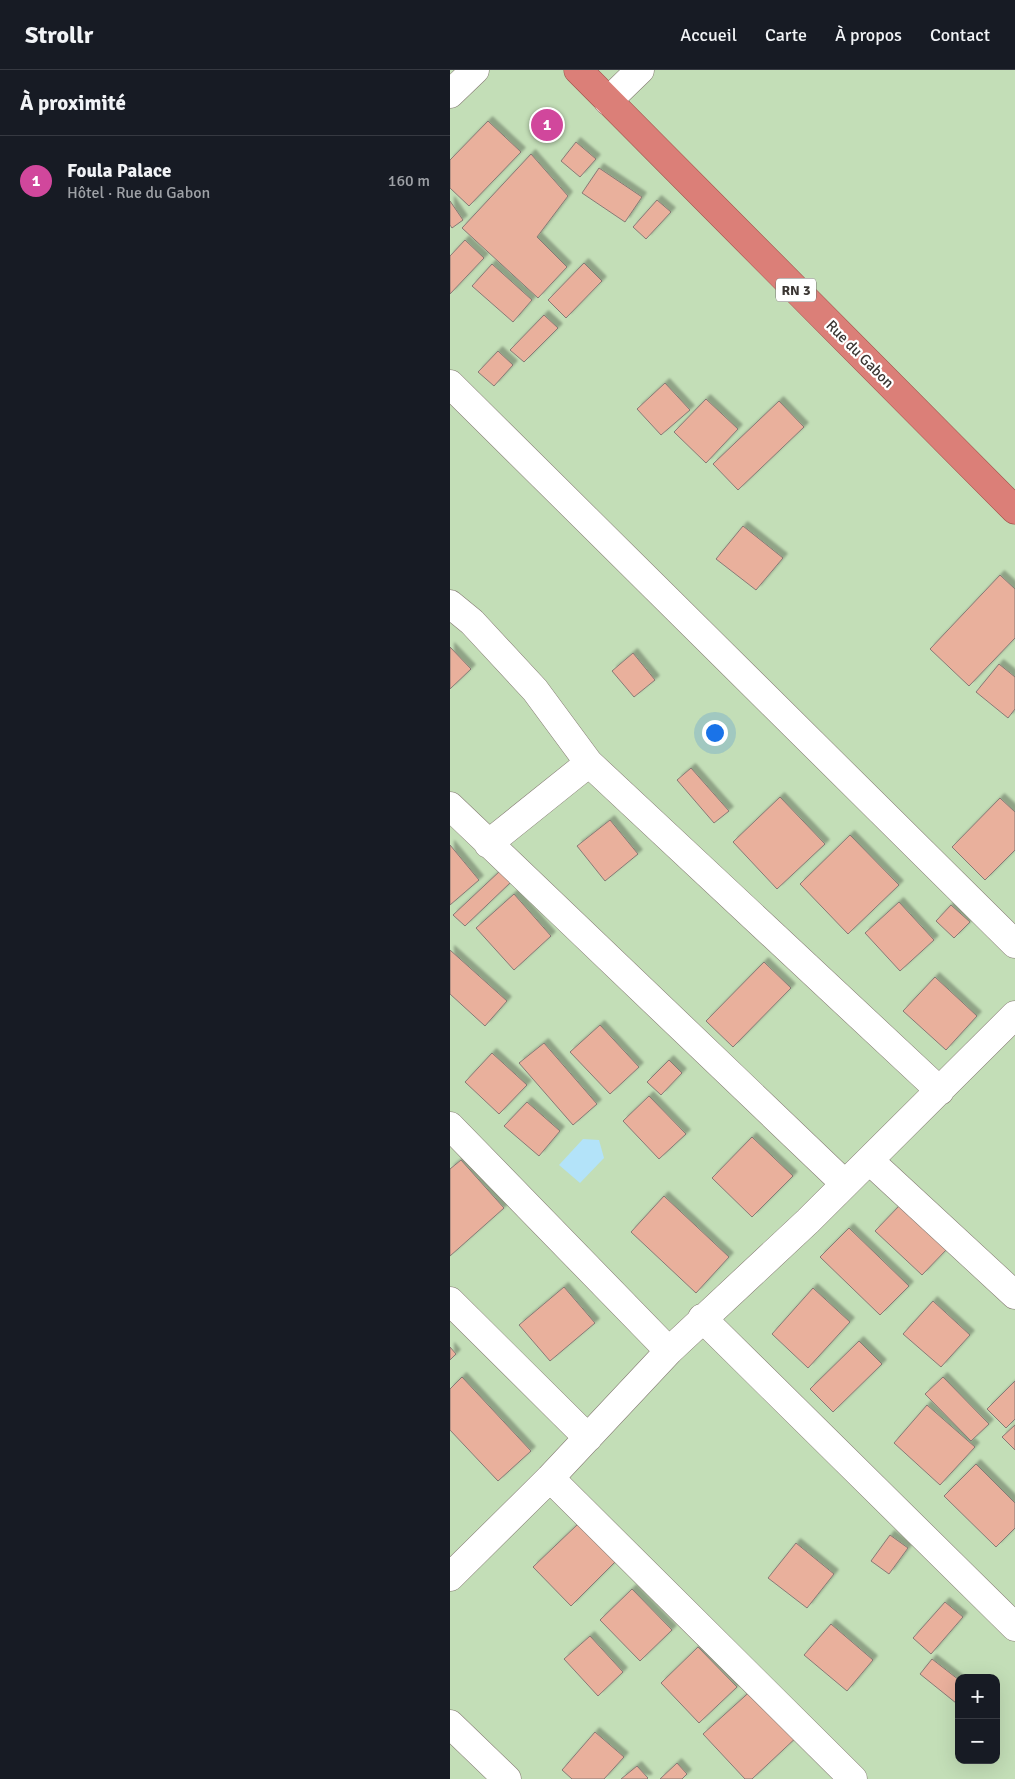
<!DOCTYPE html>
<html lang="fr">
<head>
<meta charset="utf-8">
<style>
	body { margin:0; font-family:Signika,sans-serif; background:#20242c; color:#f1f3f6 }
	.controls { position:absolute; right:15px; bottom:15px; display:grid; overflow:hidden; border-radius:10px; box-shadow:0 5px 20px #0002 }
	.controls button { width:45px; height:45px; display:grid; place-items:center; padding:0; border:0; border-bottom:1px solid #363941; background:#171b24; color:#f1f3f6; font:25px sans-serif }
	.you { position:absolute; left:264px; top:662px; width:18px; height:18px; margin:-12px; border:4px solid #fff; border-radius:50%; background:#1a73e8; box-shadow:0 0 0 8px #1a73e833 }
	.badge { display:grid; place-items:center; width:32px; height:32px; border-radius:50%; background:#0f766e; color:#fff; font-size:16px; font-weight:700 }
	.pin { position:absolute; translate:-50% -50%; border:2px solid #fff; box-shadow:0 1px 5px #0006 }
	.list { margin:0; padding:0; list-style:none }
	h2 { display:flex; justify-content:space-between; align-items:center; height:65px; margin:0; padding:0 20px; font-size:21px }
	h2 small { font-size:16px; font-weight:400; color:#9ea1a6 }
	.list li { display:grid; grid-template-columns:32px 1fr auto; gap:15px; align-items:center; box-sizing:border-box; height:90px; padding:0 20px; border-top:1px solid #363941 }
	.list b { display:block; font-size:19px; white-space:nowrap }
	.list p { margin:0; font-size:16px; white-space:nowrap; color:#9ea1a6 }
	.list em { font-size:16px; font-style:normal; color:#9ea1a6 }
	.map { position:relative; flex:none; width:565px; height:1709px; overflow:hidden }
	header { display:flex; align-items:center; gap:30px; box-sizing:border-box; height:70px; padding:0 25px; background:#171b24; border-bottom:1px solid #363941 }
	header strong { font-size:24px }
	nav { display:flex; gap:28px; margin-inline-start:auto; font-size:18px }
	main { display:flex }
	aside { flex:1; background:#171b24 }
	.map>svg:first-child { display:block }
</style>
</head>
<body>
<header>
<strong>Strollr</strong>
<nav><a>Accueil</a><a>Carte</a><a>À propos</a><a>Contact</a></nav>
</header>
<main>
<aside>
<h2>À proximité<small></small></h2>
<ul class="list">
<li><span class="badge" style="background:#d1479c">1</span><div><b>Foula Palace</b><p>Hôtel · Rue du Gabon</p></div><em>160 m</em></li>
</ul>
</aside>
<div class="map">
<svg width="565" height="1709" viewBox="0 0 565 1709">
	<defs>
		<filter id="shadow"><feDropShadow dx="4.5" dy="-4.5" stdDeviation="1" flood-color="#0004"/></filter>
	</defs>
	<rect width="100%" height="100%" fill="#fdfbf9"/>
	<path fill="#c3deb7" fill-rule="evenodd" d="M0 0H565V1709H0ZM509 1608H546V1690H509Z"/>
	<path fill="#b3e3f9" d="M133 1069 149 1070 154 1088 130 1113 109 1095Z"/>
	<path fill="#e9b09c" stroke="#877a75" filter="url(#shadow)" d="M38 51 71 82 19 136 0 118V90Z
		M126 72 146 89 130 107 111 91Z
		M81 84 118 126 87 167 117 197 88 228 12 158Z
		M149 98 192 127 175 152 132 123Z
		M207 130 221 142 196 169 183 157Z
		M0 131 13 150 2 158 0 155Z
		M15 170 34 188 0 224V186Z
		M134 193 152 211 116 248 98 230Z
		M42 194 82 230 63 252 22 216Z
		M94 245 108 258 74 292 60 280Z
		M48 281 63 295 44 316 28 302Z
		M215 313 240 340 211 365 187 339Z
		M256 329 288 359 256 393 224 362Z
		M329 331 354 357 288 420 263 394Z
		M293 456 333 488 306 520 266 489Z
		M550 505 565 519V568L519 616 480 579Z
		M0 577 21 599 0 619Z
		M183 583 205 610 184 627 162 601Z
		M549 594 565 607V639L558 648 526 622Z
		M241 698 279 741 264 753 227 710Z
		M330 727 375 774 327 819 283 772Z
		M550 728 565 742V780L535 810 502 777Z
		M160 750 188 784 155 811 127 776Z
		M400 765 449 815 398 864 350 814Z
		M0 775 29 810 0 835Z
		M51 800 61 812 15 856 3 845Z
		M64 824 101 866 64 900 26 858Z
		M449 832 484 870 450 901 415 863Z
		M501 835 520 852 504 868 486 851Z
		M0 880 57 931 35 956 0 924Z
		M314 892 341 918 283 977 256 951Z
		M485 907 527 946 496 980 453 941Z
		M150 955 189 997 160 1024 120 982Z
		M94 973 147 1034 123 1055 69 993Z
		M42 983 77 1015 49 1044 15 1012Z
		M219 990 232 1003 211 1025 197 1012Z
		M199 1026 236 1064 209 1089 173 1051Z
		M77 1032 110 1061 89 1086 54 1056Z
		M302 1067 343 1106 302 1147 262 1108Z
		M11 1090 54 1138 0 1186V1099Z
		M214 1126 279 1187 246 1223 181 1162Z
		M450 1135 497 1179 472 1205 425 1161Z
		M399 1158 459 1216 430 1245 370 1187Z
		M114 1217 145 1253 100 1291 69 1255Z
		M363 1218 400 1252 358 1298 322 1264Z
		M483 1231 520 1265 491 1297 453 1264Z
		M409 1271 432 1294 383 1342 360 1319Z
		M0 1277 6 1284 0 1290Z
		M12 1307 81 1381 48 1411 0 1360V1319Z
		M493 1307 539 1354 521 1371 475 1324Z
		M565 1311V1349L556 1358 537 1339Z
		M477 1335 525 1377 490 1415 444 1373Z
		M565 1355V1380L552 1367Z
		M526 1394 565 1433V1458L546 1477 494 1426Z
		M128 1454 165 1492 121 1536 83 1497Z
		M440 1465 458 1478 439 1504 421 1491Z
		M346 1473 384 1504 357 1538 318 1508Z
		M182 1519 222 1560 190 1591 150 1550Z
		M495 1532 513 1547 481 1584 463 1568Z
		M381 1554 423 1590 397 1621 354 1585Z
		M140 1566 173 1602 148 1626 114 1589Z
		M248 1577 287 1617 249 1653 211 1613Z
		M482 1589 509 1610V1629L506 1633 470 1604Z
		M305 1617 350 1664 302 1709H295L253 1664Z
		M145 1662 174 1687 154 1709H122L112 1700Z
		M227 1693 237 1704 232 1709H210Z
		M187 1696 198 1708 197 1709H171Z"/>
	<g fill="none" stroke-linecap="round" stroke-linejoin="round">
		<defs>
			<path id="minor" d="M0 24 25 0
				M158 31 190 0
				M0 314 565 874
				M0 534 22 552 85 620 139 693
				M0 736 395 1114
				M38 774 139 693 490 1021
				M0 1056 219 1281
				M420 1091 565 1225
				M0 1231 138 1368
				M252 1248 565 1557
				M100 1408 403 1709
				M0 1507 100 1408 219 1281 358 1151 565 945
				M0 1654 57 1709"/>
			<path id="trunk" d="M128 0 565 440"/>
		</defs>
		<use href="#minor" stroke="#847a72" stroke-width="29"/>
		<use href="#trunk" stroke="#9d5049" stroke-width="29"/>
		<use href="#minor" stroke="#fff" stroke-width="28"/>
		<use href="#trunk" stroke="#db7f78" stroke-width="28"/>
	</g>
	<g text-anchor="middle" stroke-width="4.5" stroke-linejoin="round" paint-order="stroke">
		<rect fill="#fff" stroke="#757270" stroke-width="1" x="326" y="208.5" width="40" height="23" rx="4"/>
		<g font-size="14" font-weight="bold" fill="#3a3532">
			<text x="346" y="225">RN 3</text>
		</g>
		<g font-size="15" fill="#3a3532" stroke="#fff">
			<text transform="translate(410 284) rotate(45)" y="5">Rue du Gabon</text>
		</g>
	</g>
</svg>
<div class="controls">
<button>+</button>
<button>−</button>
</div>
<div class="you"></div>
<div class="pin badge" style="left:97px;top:55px;background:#d1479c">1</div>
</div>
</main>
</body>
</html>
